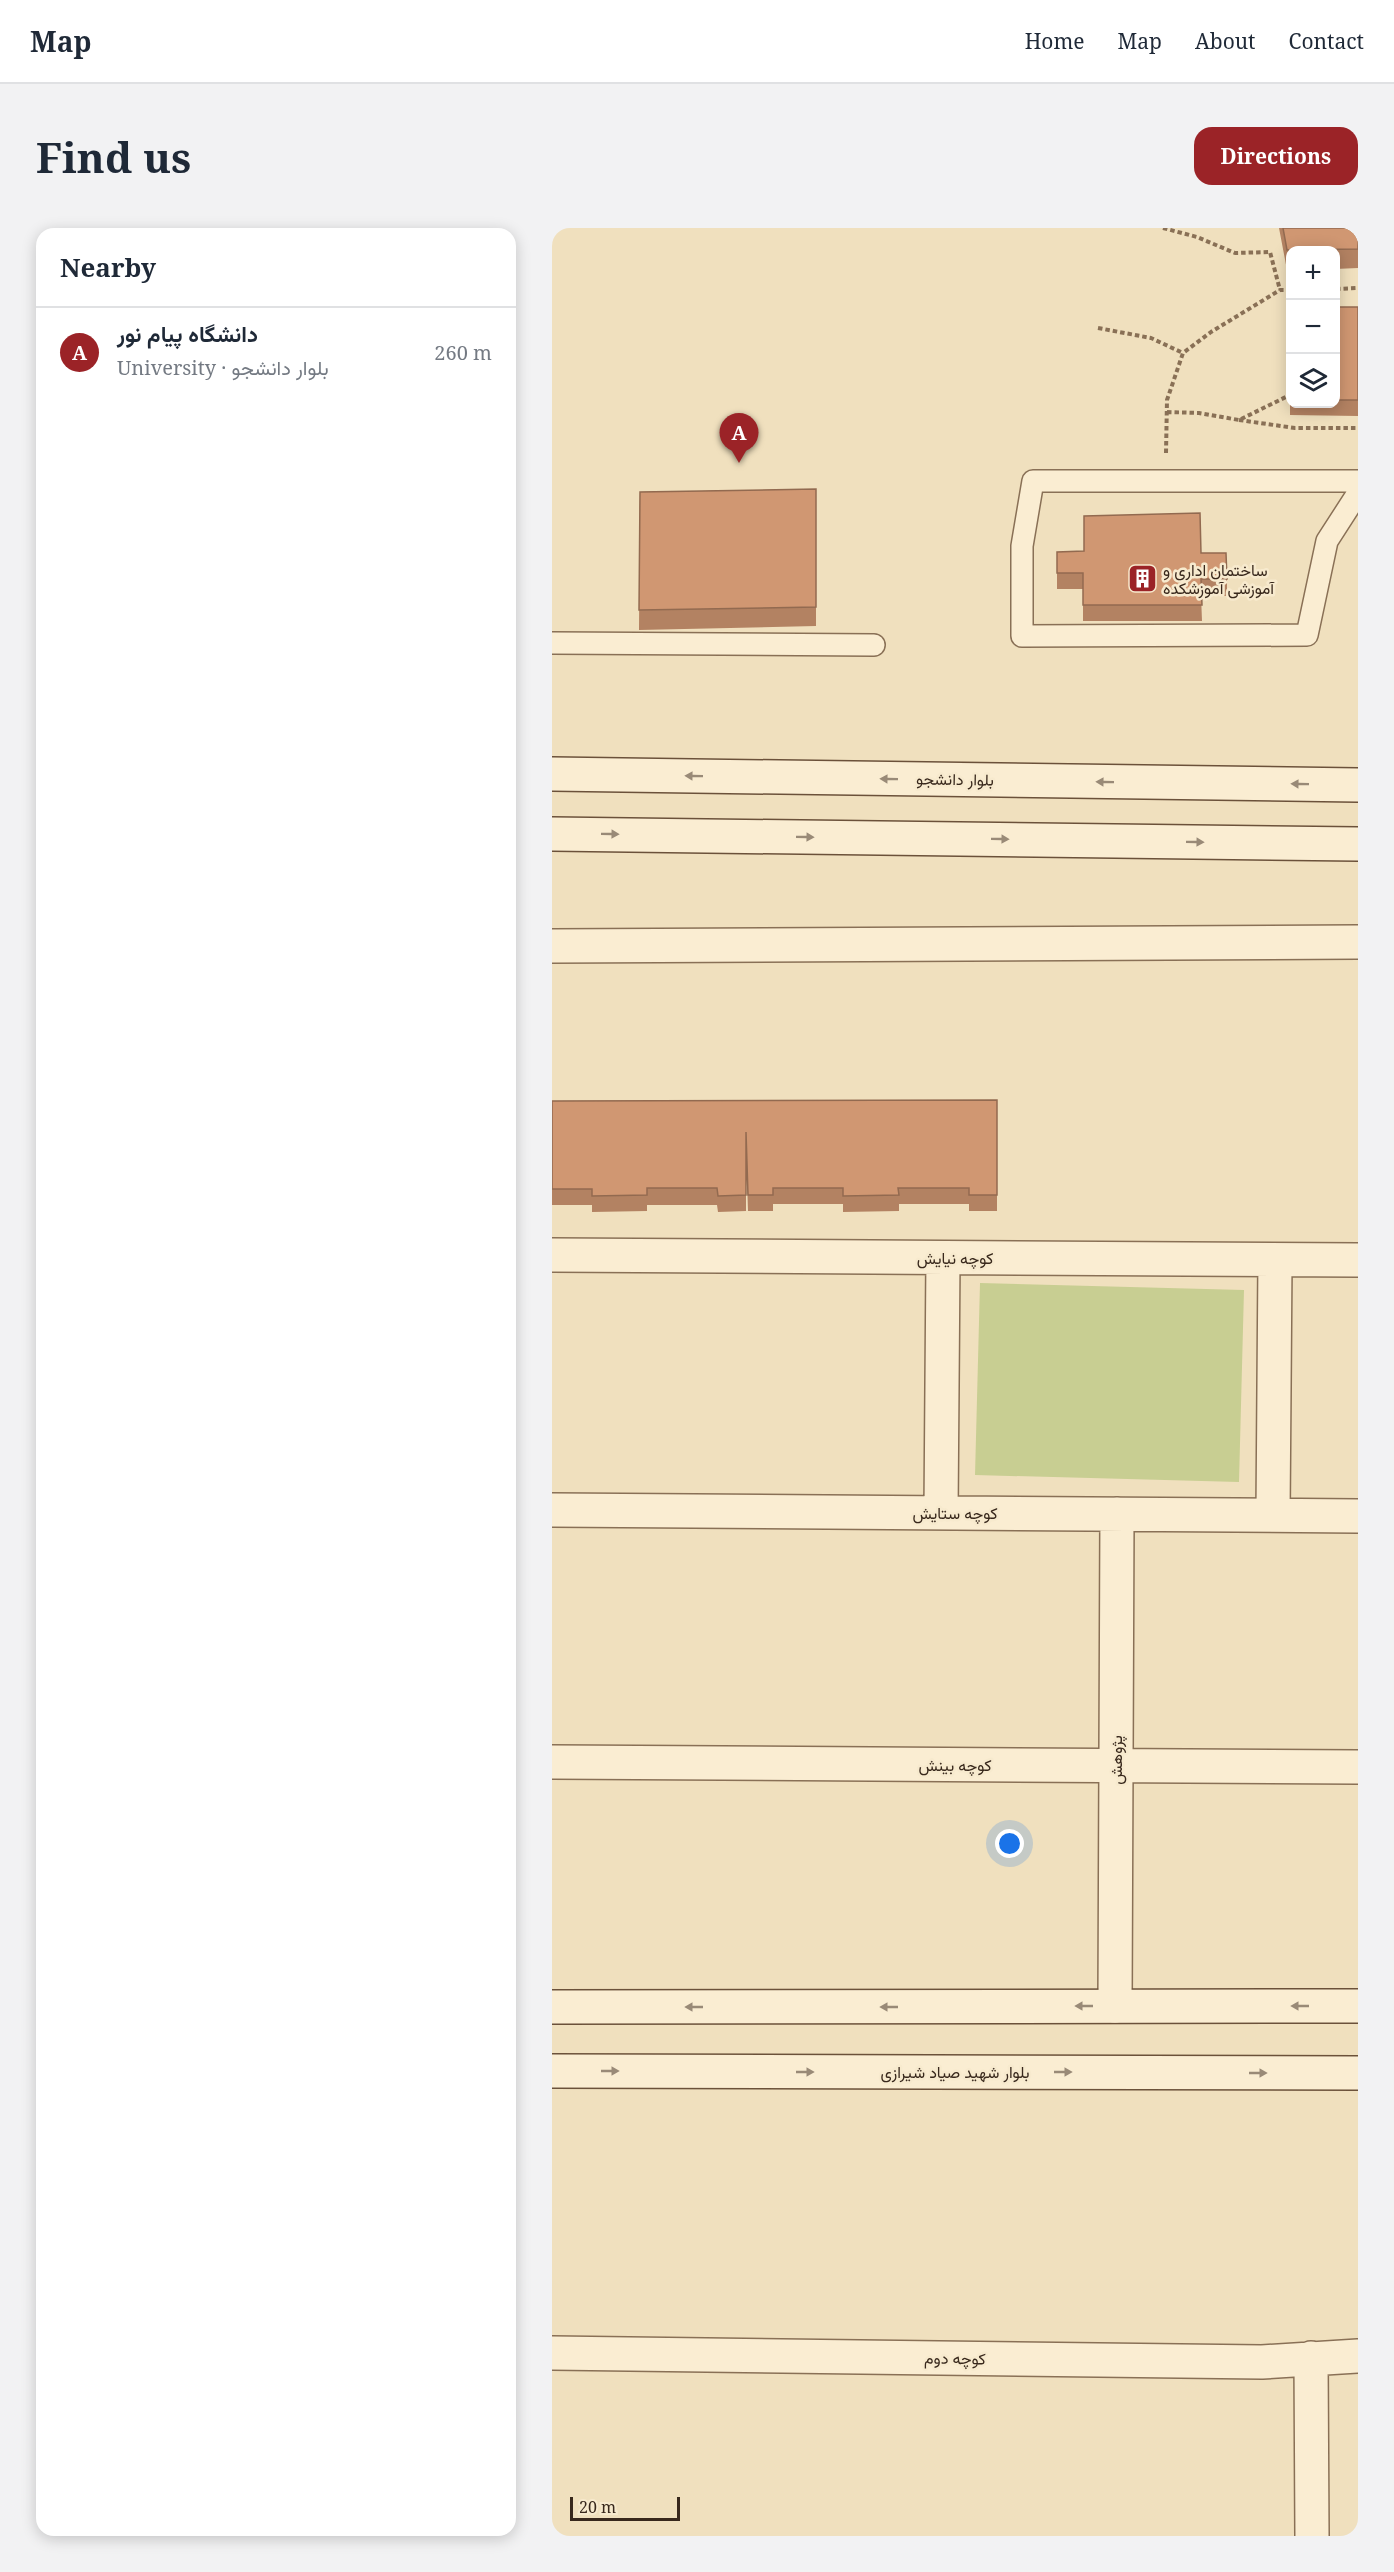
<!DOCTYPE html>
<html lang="en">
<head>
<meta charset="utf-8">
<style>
	body { margin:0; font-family:"Noto Serif",Vazirmatn,serif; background:#f2f2f3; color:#1f2937 }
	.controls { position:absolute; right:18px; top:18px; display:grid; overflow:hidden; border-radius:12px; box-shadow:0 3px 15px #0003 }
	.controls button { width:54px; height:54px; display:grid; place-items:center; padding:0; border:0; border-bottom:2px solid #e0e1e3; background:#fff; color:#1f2937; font:30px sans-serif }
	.scale { position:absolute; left:18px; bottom:15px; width:110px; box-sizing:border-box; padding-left:6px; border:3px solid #38281c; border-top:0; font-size:16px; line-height:21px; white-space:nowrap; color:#38281c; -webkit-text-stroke:4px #f7eace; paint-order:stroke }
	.you { position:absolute; left:458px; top:1616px; width:21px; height:21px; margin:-15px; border:4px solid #fff; border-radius:50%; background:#1a73e8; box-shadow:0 0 0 9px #1a73e833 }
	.badge { display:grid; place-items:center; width:39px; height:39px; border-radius:50%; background:#9b2327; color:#fff; font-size:20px; font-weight:700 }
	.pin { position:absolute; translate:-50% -50px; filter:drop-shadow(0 2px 3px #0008) }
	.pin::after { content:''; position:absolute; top:32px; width:21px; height:18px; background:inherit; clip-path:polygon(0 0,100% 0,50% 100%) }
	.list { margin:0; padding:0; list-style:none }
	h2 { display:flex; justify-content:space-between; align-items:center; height:78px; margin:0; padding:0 24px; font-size:26px }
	h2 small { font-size:20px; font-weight:400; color:#747a83 }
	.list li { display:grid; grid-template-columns:39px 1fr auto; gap:18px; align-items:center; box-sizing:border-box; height:90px; padding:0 24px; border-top:2px solid #e0e1e3 }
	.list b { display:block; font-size:22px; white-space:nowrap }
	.list p { margin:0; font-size:20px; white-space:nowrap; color:#747a83 }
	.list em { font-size:20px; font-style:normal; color:#747a83 }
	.icon { flex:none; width:33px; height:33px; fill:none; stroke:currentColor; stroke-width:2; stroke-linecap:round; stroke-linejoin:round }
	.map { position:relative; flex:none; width:806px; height:2308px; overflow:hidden; border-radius:18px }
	header { display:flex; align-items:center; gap:36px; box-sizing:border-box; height:84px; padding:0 30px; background:#fff; border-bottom:2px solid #e0e1e3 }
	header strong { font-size:28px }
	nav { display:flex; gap:33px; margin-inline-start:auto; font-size:21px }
	.intro { display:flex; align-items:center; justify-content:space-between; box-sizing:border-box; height:144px; padding:0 36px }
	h1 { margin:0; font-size:42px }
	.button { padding:15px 27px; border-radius:18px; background:#9b2327; color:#fff; font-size:21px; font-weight:700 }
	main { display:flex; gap:36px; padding:0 36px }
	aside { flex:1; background:#fff; border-radius:18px; box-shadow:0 3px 15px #0003 }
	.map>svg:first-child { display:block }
</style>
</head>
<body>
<header>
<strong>Map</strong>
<nav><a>Home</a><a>Map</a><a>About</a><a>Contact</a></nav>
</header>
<div class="intro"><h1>Find us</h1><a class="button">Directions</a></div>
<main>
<aside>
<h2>Nearby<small></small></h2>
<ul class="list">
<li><span class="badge">A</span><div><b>دانشگاه پیام نور</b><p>University · بلوار دانشجو</p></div><em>260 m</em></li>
</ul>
</aside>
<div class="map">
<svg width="806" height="2308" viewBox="0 0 806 2308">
	<rect width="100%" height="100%" fill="#f0e0be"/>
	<path fill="#c8ce92" d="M428 1055 692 1062 687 1254 423 1247Z"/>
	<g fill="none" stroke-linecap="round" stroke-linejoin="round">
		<defs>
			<path id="lane" d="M806 253H481L470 318V408L755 407 775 313 806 265
				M0 415 322 417"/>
			<path id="street" d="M0 718 806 714
				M0 1027 806 1032
				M0 1282 806 1288
				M389 1285 391 1030
				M721 1287 723 1032
				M0 1534 806 1539
				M563 1778 565 1286
				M0 2125 710 2134 806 2128
				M759 2130 760 2308"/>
			<path id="secondary" d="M0 546 806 557
				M0 606 806 616
				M0 1779 806 1778
				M0 1843 806 1845"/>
		</defs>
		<use href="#lane" stroke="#897056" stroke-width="24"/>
		<use href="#street" stroke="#897056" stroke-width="36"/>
		<use href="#secondary" stroke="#6b513a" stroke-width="36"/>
		<path stroke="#897056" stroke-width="4" stroke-dasharray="4.5 3" stroke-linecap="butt" d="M611 0 645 9 683 25 718 24 728 62
			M784 61 806 60
			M546 100 599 110 631 125
			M615 184 647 185 687 192 738 167
			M687 192 743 200H806
			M614 225 615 172 631 125 659 104 728 62H738"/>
		<use href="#lane" stroke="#faedd2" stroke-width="21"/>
		<use href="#street" stroke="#faedd2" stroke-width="33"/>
		<use href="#secondary" stroke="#faedd2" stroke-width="33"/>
	</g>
	<path fill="#b38262" d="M727 0H806V40L783 41V22H738V42H735Z
		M783 79H806V188L738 187V124V176H783Z
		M264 261V398L87 402 88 264Z
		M505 324 649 325 675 351V368L649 367 650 393H531V361H505Z
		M445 872V983H417V976H347V983L291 984V976H221V983H196L194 922V983L166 984 165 977H95V983L40 984V977H0V873Z"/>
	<path fill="#d09772" stroke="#926a50" stroke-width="1.5" d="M731 0H806V21L735 22Z
		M783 79H806V172H783Z
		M264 261V379L87 382 88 264Z
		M648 285 649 325H674L675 351H649L650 377H531V345H505V324L532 323V288Z
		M445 872V967H417V960H346L347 967 291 968V960H221V967H196L194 904V967L166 968 165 960H95V967L40 968V961H0V873Z"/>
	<defs><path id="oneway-solid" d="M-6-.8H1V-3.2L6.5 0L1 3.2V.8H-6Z" transform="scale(1.5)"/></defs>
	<g fill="#998a77">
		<use href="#oneway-solid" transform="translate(142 548) rotate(-179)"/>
		<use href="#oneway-solid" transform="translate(337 551) rotate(-179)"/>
		<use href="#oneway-solid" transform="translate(553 554) rotate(-179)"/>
		<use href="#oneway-solid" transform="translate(748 556) rotate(-179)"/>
		<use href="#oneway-solid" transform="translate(58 606) rotate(1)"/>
		<use href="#oneway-solid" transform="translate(253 609) rotate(1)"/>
		<use href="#oneway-solid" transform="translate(448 611) rotate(1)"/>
		<use href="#oneway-solid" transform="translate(643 614) rotate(1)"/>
		<use href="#oneway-solid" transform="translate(532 1778) rotate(180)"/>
		<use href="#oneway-solid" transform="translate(748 1778) rotate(180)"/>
		<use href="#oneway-solid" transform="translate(142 1779) rotate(180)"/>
		<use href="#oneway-solid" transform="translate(337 1779) rotate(180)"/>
		<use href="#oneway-solid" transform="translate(58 1843)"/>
		<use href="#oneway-solid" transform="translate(253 1844)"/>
		<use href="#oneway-solid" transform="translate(511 1844)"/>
		<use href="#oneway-solid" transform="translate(706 1845)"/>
	</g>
	<defs>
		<symbol id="building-square" viewBox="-11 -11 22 22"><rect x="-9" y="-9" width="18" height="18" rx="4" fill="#9b2327" stroke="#f7eace"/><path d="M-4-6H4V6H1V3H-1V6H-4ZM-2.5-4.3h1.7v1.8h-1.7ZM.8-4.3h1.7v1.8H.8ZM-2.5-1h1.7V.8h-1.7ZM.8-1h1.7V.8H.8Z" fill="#fff"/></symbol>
	</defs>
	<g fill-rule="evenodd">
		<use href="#building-square" x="574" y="334" width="33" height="33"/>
	</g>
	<g text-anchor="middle" stroke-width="5" stroke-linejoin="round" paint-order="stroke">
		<g font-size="16" fill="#38281c" stroke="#f7eace" text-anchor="start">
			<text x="611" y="348">ساختمان اداری و<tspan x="611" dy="18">آموزشی آموزشکده</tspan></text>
		</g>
		<g font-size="16" fill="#38281c" stroke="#f7eace">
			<text transform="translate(403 551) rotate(1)" y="6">بلوار دانشجو</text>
			<text x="403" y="1036">كوچه نيايش</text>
			<text x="403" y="1291">کوچه ستایش</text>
			<text transform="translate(564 1532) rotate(-90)" y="6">پژوهش</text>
			<text x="403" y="1543">کوچه بینش</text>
			<text x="403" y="1850">بلوار شهید صیاد شیرازی</text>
			<text transform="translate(403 2130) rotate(1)" y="6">کوچه دوم</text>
		</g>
	</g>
</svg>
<div class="controls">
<button>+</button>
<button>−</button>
<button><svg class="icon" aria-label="layers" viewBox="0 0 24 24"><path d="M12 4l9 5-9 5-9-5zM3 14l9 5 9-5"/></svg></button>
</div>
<div class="scale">20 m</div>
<div class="you"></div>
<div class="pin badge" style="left:187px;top:235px">A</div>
</div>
</main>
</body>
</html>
